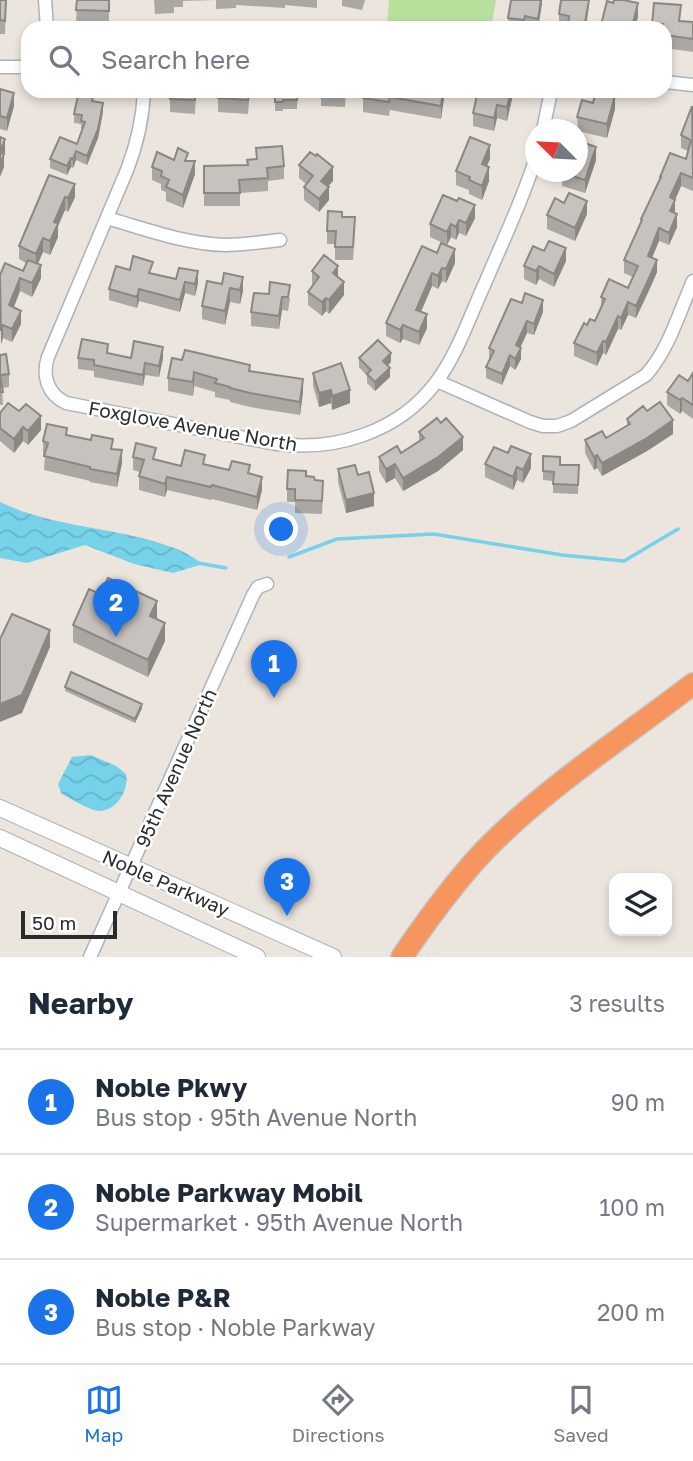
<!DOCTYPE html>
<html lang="en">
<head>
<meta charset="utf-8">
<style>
	body { margin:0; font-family:"Golos Text",sans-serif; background:#f2f2f3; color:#1f2937 }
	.controls { position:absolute; right:21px; bottom:21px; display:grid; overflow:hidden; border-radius:14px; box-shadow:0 4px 10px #0003 }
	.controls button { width:63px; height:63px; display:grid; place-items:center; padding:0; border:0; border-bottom:2px solid #e0e1e3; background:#fff; color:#1f2937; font:35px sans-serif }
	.compass { position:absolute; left:525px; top:119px; width:63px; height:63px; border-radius:50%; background:#fff; box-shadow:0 4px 10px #0003; rotate:294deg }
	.scale { position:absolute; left:21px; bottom:18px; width:96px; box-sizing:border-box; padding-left:7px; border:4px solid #2b2b2b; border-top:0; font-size:19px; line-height:24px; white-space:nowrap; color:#2b2b2b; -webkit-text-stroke:5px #fff; paint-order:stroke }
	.you { position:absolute; left:282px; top:530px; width:24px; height:24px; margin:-18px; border:5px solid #fff; border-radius:50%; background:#1a73e8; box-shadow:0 0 0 10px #1a73e833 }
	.badge { display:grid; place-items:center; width:46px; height:46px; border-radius:50%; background:#1a73e8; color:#fff; font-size:23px; font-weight:700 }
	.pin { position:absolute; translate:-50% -58px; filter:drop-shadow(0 2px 4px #0008) }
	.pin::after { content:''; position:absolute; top:37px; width:24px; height:21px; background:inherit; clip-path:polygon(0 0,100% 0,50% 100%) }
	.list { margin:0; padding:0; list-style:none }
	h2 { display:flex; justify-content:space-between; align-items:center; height:91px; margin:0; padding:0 28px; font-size:30px }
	h2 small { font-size:23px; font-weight:400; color:#747a83 }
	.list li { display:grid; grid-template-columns:46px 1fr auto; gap:21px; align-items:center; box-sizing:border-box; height:105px; padding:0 28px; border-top:2px solid #e0e1e3 }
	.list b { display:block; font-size:26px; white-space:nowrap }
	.list p { margin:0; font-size:23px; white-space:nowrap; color:#747a83 }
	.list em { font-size:23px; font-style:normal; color:#747a83 }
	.icon { flex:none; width:38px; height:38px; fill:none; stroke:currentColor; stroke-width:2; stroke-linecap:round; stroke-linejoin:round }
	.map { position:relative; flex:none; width:693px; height:957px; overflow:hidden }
	.search { position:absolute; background:#fff; box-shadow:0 4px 10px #0003; left:21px; right:21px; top:21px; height:77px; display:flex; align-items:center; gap:18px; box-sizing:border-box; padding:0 24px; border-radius:21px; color:#747a83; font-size:26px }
	.sheet { height:406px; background:#fff }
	nav { display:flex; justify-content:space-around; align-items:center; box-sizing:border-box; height:98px; border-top:2px solid #e0e1e3; background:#fff; font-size:19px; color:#747a83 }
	nav a { display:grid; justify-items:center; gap:4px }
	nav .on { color:#1a73e8 }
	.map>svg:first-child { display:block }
</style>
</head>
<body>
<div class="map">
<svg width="693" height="957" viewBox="0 0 693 957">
	<defs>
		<pattern id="water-waves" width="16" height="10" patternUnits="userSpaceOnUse" patternTransform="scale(1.75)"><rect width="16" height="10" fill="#75d2e9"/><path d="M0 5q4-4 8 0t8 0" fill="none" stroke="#65b4c8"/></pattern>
	</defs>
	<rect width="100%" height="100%" fill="#ece5dd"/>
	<path fill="#b8e09c" d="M389 0H496L491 28H415L387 24Z"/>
	<path fill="url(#water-waves)" d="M0 502C56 529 117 526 174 548 184 551 194 558 203 564L173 573 134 564 85 545 27 563 0 558Z
		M91 755 116 766 126 774C129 789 118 809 101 811 92 812 69 798 61 793L58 784 72 757Z"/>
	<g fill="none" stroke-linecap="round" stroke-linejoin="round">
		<path stroke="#75d2e9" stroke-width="3.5" d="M289 557 337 539 434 534 562 555 624 561 678 529
			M198 563 226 568"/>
		<defs>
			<path id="street" d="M45 0 47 28
				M0 67H28
				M665 82 693 85
				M144 91C143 119 137 144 127 170L48 357C42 375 47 394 66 403L271 443C332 453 399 433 437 381 458 353 471 313 486 281 503 240 523 200 536 157
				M543 130 551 91
				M107 218C145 229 185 244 225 245 243 245 262 242 280 240
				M437 381 530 422 543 426H557L571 421 646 375C669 349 679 313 693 281
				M90 957 253 595 258 587 267 584"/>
			<path id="secondary" d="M0 808 333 957
				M0 838 257 957"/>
			<path id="highway" d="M402 957C427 920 453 884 484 851 544 789 624 737 693 684"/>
		</defs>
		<use href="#street" stroke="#aeb1bb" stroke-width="15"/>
		<use href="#secondary" stroke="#aeb1bb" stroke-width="18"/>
		<use href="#highway" stroke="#c4c4c4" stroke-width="24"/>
		<use href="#street" stroke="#fff" stroke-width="12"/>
		<use href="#secondary" stroke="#fff" stroke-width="16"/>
		<use href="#highway" stroke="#f7955e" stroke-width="21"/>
	</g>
	<path fill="#aba7a3" d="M0 0H6L5 34H0Z
		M77 0H109V24H76Z
		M154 0H317V8L285 5V8L236 5V8L216 9V0L183 1V7H174V13L155 14Z
		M342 0H365L362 10 342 6Z
		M542 0 538 28 525 25 524 28 508 27V18Z
		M589 7 586 28H568V24L559 23V14Z
		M638 17 635 28H601V25Z
		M680 21 693 22V52L665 48V28H652V24Z
		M0 89 14 106 7 131 0 129Z
		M170 91H250L248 114 218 112V98L196 95 195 114 170 112Z
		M275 91H298L297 109H283V111H275Z
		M311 91H346L345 107 321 106V94L311 93Z
		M444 91 441 119 390 110 389 116 363 112V98Z
		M511 91H512V99L507 121 497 118 494 131 473 126V113Z
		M94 101 103 112 98 138 87 165 76 160 73 168 71 167 67 175 50 168V159L77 144 82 130H81V124L74 123V114Z
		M693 106V191L681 186 675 200 674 213 677 227 669 245 659 241 652 257 657 272 650 289 636 318 628 315 621 330 618 329 606 355 603 353 597 366 574 356V343L587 325 595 321 601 309V297L628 288 633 277 624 273V260L641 223V219L660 180V177L686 159 688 151 681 148V135Z
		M615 109 607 138 578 131 577 117Z
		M256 148 284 166V179L268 181V191L240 193V206H204V166L247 165V160H256Z
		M490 159 487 166 489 181 482 200 469 194V190L456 185V171Z
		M174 160 188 161 195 174 183 208 166 201V192L161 190V184L152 180V167Z
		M596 160 585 193 562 186V173Z
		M299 165 333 181 328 186 329 200 319 212 304 200V187L306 184 299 178Z
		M49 175 75 197 68 212 65 210 58 226V237L50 255 43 252 38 264 41 278 32 297 20 291 14 307 21 324 12 342 3 338 1 344 0 275 23 271 26 263 19 259V246Z
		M457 201 475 218 466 236 459 233 456 240 451 237 447 245 430 237V224Z
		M587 214 575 241 547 229V215Z
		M342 217 355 231 353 260H335V244H327V231Z
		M437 253 455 263 446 283 442 281 438 289 432 286 421 312 427 328 419 345 403 339 400 343 386 336V323Z
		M566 261 554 287 539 279 536 285 524 279V266Z
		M130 270 198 283 195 296 185 293 180 312 139 301 137 308 109 300V289Z
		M312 271 338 277 344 295 329 314 326 311 322 316 308 305V292L313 285 312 284Z
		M222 284 243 291 240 304 230 302 225 325 202 319V306Z
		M254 293 290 298 288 311 282 310 279 329 251 326V312Z
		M511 299 543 312 534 335 527 333 520 347 521 359 515 370 510 366 502 385 486 378V367L489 360V348Z
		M108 353 131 358H163L159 377 145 375 143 386 94 377V371L78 369V358Z
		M0 355 9 374V387L2 388 3 405H0Z
		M172 358 250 372 303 392 300 415 250 407 230 402V400L215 397V392L194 386 193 396 168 391V378Z
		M359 358 391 362 387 365 390 377 375 391 367 383V376L359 367Z
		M313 373 350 403 332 410 331 403 319 407 313 386Z
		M693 373V419L682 411 680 414 667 405V392L688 381Z
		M647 411 673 434 647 451 602 476 597 468 594 470 585 453V440L606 438 627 426V419Z
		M0 413 41 430 28 445 23 441 14 453 0 441Z
		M419 432 463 450 438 471 403 491 395 478 386 483 379 471V457L401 453 419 441Z
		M67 435 113 449 122 463 117 487 90 482V481L44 470 45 455H43V441Z
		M543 456 560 465H579L578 494 553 493V481L543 480Z
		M133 457 156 460 181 466 205 464 229 470 250 474 262 490 257 510 212 499 211 500 167 490 165 497 139 490V476L140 472 133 470Z
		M485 464 531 468 523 483 517 480 513 490 485 477Z
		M338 469 358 475 374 506 346 513 338 482Z
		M306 476 315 480 323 494 322 514 295 513V502H287V489Z
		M157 618V619L165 641 148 677 73 642V625Z
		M65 687 142 708 135 723 65 691Z"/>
	<path fill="#8b8884" d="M541 0H542V4L538 28V19Z
		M589 0 586 28H584Z
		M638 3V17L635 28H632Z
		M443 91 444 99 441 119V106Z
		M511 91H512V99L507 121V107Z
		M14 93V106L7 131V118Z
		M615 96V109L607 138V124Z
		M103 103V112L98 138 87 165V156Z
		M497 105V118L494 131V118Z
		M5 139V152L3 158 4 154V167L0 177V152Z
		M490 145V159L482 177V164Z
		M596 147V160L585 193V180Z
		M76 151V160L73 168V159Z
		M71 158V167L67 175V166Z
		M195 161V174L183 208V195Z
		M333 167V181L321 194V181Z
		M489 167V181L482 200V186Z
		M681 173V186L675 200V212L670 224V197Z
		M75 184V197L68 212V198Z
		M329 187V200L319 212V199Z
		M65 197V210L58 226V237L50 255V241L54 222Z
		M587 201V214L575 241V228Z
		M475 205V218L466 236V223Z
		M677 214V227L669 245V233Z
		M459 220V233L456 240V227Z
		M451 224V237L447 245V232Z
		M659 228V241L648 268V256Z
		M43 238V252L36 267V254Z
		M566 248V261L554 287V274Z
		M455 249V263L446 283V269Z
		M657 260V272L636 318V306Z
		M41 265V278L32 297V283Z
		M338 266V279L333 273Z
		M539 266V279L536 285V271Z
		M442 268V281L438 289V276Z
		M198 271V283L195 296V284Z
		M432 273V286L416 323V310Z
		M243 277V291L240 304V290Z
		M20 278V291L9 319V305Z
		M185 282V293L180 312V300Z
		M344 282V295L329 314V300Z
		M230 288V302L225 325V311Z
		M139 289V301L137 308V297Z
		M282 297V310L279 329V316Z
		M326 298V311L322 316V302Z
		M543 300V312L534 335V324Z
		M628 302V315L621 330V318Z
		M21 311V324L12 342V329Z
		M427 314V328L419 345V332Z
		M618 316V329L606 355V342Z
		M527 321V333L516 357V345Z
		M3 325V338L1 344V331Z
		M403 325V339L400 343V330Z
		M603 341V353L597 366V353Z
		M163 347V358L159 377V366Z
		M521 348V359L515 370V359Z
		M391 353V362L383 370V361Z
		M510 355V366L502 385V374Z
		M145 363V375L143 386V375Z
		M390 368V377L375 391V382Z
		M194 372V386L193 396V382Z
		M303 379V392L300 415V402Z
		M331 390V403L319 407V393Z
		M350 390V403L332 410V396Z
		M682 398V411L680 414V400Z
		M41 416V430L28 445V431Z
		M673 420V434L647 451 602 476V463Z
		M23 427V441L14 453V439Z
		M463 437V450L438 471 403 491V478Z
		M122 450V463L117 487V474Z
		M531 454V468L523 483V470Z
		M597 455V468L594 470V457Z
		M395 464V478L386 483V469Z
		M517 467V480L513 490V477Z
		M167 477V490L165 497V484Z
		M262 477V490L257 510V497Z
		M374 493V506L346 513V500Z
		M157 601V618L150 634V616Z
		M165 623V641L148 677V660Z
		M50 630V647L22 713 0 722V704Z
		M142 704V708L135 723V719Z"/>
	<path fill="#c7c2bd" stroke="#8b8884" stroke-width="2" d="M0 0H6L5 21 0 20Z
		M77 0H109V11L76 10Z
		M511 0H541L538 19 525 16 524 20 508 18Z
		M561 0H589L584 28 568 26 569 16 559 14Z
		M614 0H623L638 3 632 27 617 24 616 28 601 25 607 1 613 3Z
		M654 3 681 5 679 21 693 22V39L665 35V28H662L663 24H652Z
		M0 89 14 93 7 118 0 116Z
		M79 91H94L92 101 103 103 98 129 87 156 76 151 73 159 71 158 67 166 50 159 60 137 77 144 85 122 81 121 82 115 74 114Z
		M170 91H195V100L170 99Z
		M218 91H249L248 100 218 98Z
		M275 91H298L297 100H283V102H275Z
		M321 91H345V94L321 92Z
		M364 91H443L441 106 390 97 389 102 363 98Z
		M478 91H511L507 107 497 105 494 118 473 113Z
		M596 91 615 96 607 124 577 117 582 100 593 103Z
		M692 106 693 178 681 173 670 197 675 200 670 211 677 214 669 233 659 228 648 256 657 260 650 276 636 306 628 302 621 318 618 316 606 342 603 341 597 353 574 343 584 323 587 325 590 319 595 321 605 299 601 297 609 279 628 288 638 266 624 260 642 220 641 219 661 177H660L670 153 686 159 691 140 681 135Z
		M0 137 5 139 0 152Z
		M470 137 490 145 482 164 489 167 482 186 469 180 470 177 456 171Z
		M578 141 596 147 585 180 562 173 563 172H578Z
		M282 146 284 166 267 168 268 178 239 180 240 193H204V166L248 165 247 160 257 159 256 148Z
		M178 148 188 153 185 161H195L183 195 166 187 169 180 161 176 162 171 152 167 157 152 174 160Z
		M310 152 316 156 317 154 333 167 321 181 329 187 319 199 304 187 313 176 299 165Z
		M0 153 4 154 0 164Z
		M49 175 75 184 68 198 65 197 54 222 58 224 50 241 43 238 36 254 19 246Z
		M569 193 587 201 575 228 547 215 555 198 564 203Z
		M443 195 457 201 459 198 475 205 466 223 459 220 456 227 451 224 447 232 430 224Z
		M328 211 342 212V217H355L353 247H335L336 231H327Z
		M549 241 566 248 554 274 539 266 536 271 524 266 533 246 544 251Z
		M441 243 455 249 446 269 442 268 438 276 432 273 416 310 427 314 419 332 403 325 400 330 386 323 422 246 437 253Z
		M324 255 338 266 333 273 344 282 329 300 326 298 322 302 308 292 319 277 312 271Z
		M133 256 153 262 149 273 176 279 179 268 198 271 195 284 185 282 180 300 139 289 137 297 109 289 116 266 130 270Z
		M28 260 41 265 32 283 20 278 9 305 21 311 12 329 3 325 1 331 0 275 5 263 23 271Z
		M224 273 243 277 240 290 230 288 225 311 202 306 207 281 222 284Z
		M270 282 290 285 288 297H282L279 316 251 312 254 293 269 294Z
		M525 293 543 300 534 324 527 321 516 345 521 348 515 359 510 355 502 374 486 367 494 351 489 348 511 299 522 303Z
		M82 339 108 344 107 353 131 358 134 341 163 347 159 366 145 363 143 375 94 365V360L78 358Z
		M378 340 391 353 383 361 390 368 375 382 367 374 371 370 359 358Z
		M185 350 250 365 249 371 303 379 300 402 250 393 230 388V387L215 383 217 379 194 372 193 382 168 378 172 358 182 360Z
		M6 354 9 374 0 375 3 392H0V355Z
		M341 363 350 390 332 396 331 390 319 393 313 373Z
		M693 373V405L682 398 680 400 667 392 679 375 688 381Z
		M660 402 673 420 647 438 602 463 597 455 594 457 585 440 602 431 606 438 630 424 627 419 643 406 647 411Z
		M8 403 19 411 26 404 41 416 28 431 23 427 14 439 0 428V413Z
		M437 418 441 423 446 418 463 437 438 457 403 478 395 464 386 469 379 457 397 446 401 453 424 438 419 432Z
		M47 424 67 428 66 435 91 440 92 435 113 439 111 449 122 450 117 474 90 469V467L44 456 48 443 43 441Z
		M136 443 156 448 153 459 181 466 185 450 205 455 203 464 229 470 232 461 250 465 248 473 262 477 257 497 212 485 211 487 167 477 165 484 139 476 144 460 133 457Z
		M511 446 531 454 523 470 517 467 513 477 485 464 494 447 508 453Z
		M543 456 560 457V465H579L578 485 553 484 554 472 543 471Z
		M355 465 358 475 369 472 374 493 346 500 338 469Z
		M288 470 306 471V476L314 477 315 480 323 481 322 501 295 500V489H287Z
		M108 578 157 601 150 616 165 623 148 660 73 625 89 589 100 594Z
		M12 614 50 630 22 695 0 704V639Z
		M71 672 142 704 135 719 65 687Z"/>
	<g text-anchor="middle" stroke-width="5" stroke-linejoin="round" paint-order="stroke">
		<g font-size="19" fill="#2b2b2b" stroke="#fff">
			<text transform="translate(193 426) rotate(10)" y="7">Foxglove Avenue North</text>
			<text transform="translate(176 768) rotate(-66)" y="7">95th Avenue North</text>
			<text transform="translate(166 883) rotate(24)" y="7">Noble Parkway</text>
		</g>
	</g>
</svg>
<div class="controls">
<button><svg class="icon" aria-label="layers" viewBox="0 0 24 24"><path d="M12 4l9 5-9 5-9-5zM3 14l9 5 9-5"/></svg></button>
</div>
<svg class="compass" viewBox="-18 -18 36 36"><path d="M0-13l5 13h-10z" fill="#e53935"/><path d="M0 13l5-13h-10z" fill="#747a83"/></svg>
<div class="scale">50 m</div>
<div class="you"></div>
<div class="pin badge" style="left:274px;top:698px">1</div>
<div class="pin badge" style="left:116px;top:637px">2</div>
<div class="pin badge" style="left:287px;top:916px">3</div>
<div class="search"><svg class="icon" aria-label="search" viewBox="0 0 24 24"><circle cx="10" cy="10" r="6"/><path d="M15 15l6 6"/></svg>Search here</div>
</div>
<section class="sheet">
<h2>Nearby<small>3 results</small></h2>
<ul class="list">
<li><span class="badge">1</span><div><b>Noble Pkwy</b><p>Bus stop · 95th Avenue North</p></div><em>90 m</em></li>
<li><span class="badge">2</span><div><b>Noble Parkway Mobil</b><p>Supermarket · 95th Avenue North</p></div><em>100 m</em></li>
<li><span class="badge">3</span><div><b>Noble P&amp;R</b><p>Bus stop · Noble Parkway</p></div><em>200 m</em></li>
</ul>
</section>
<nav>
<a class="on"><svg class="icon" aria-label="map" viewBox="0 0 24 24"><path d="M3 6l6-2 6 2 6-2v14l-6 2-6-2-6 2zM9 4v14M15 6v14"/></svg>Map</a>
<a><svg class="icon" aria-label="directions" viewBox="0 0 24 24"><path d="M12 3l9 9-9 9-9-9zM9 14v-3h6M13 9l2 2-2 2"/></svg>Directions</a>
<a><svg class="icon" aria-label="saved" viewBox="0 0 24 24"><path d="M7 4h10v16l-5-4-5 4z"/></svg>Saved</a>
</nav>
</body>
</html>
